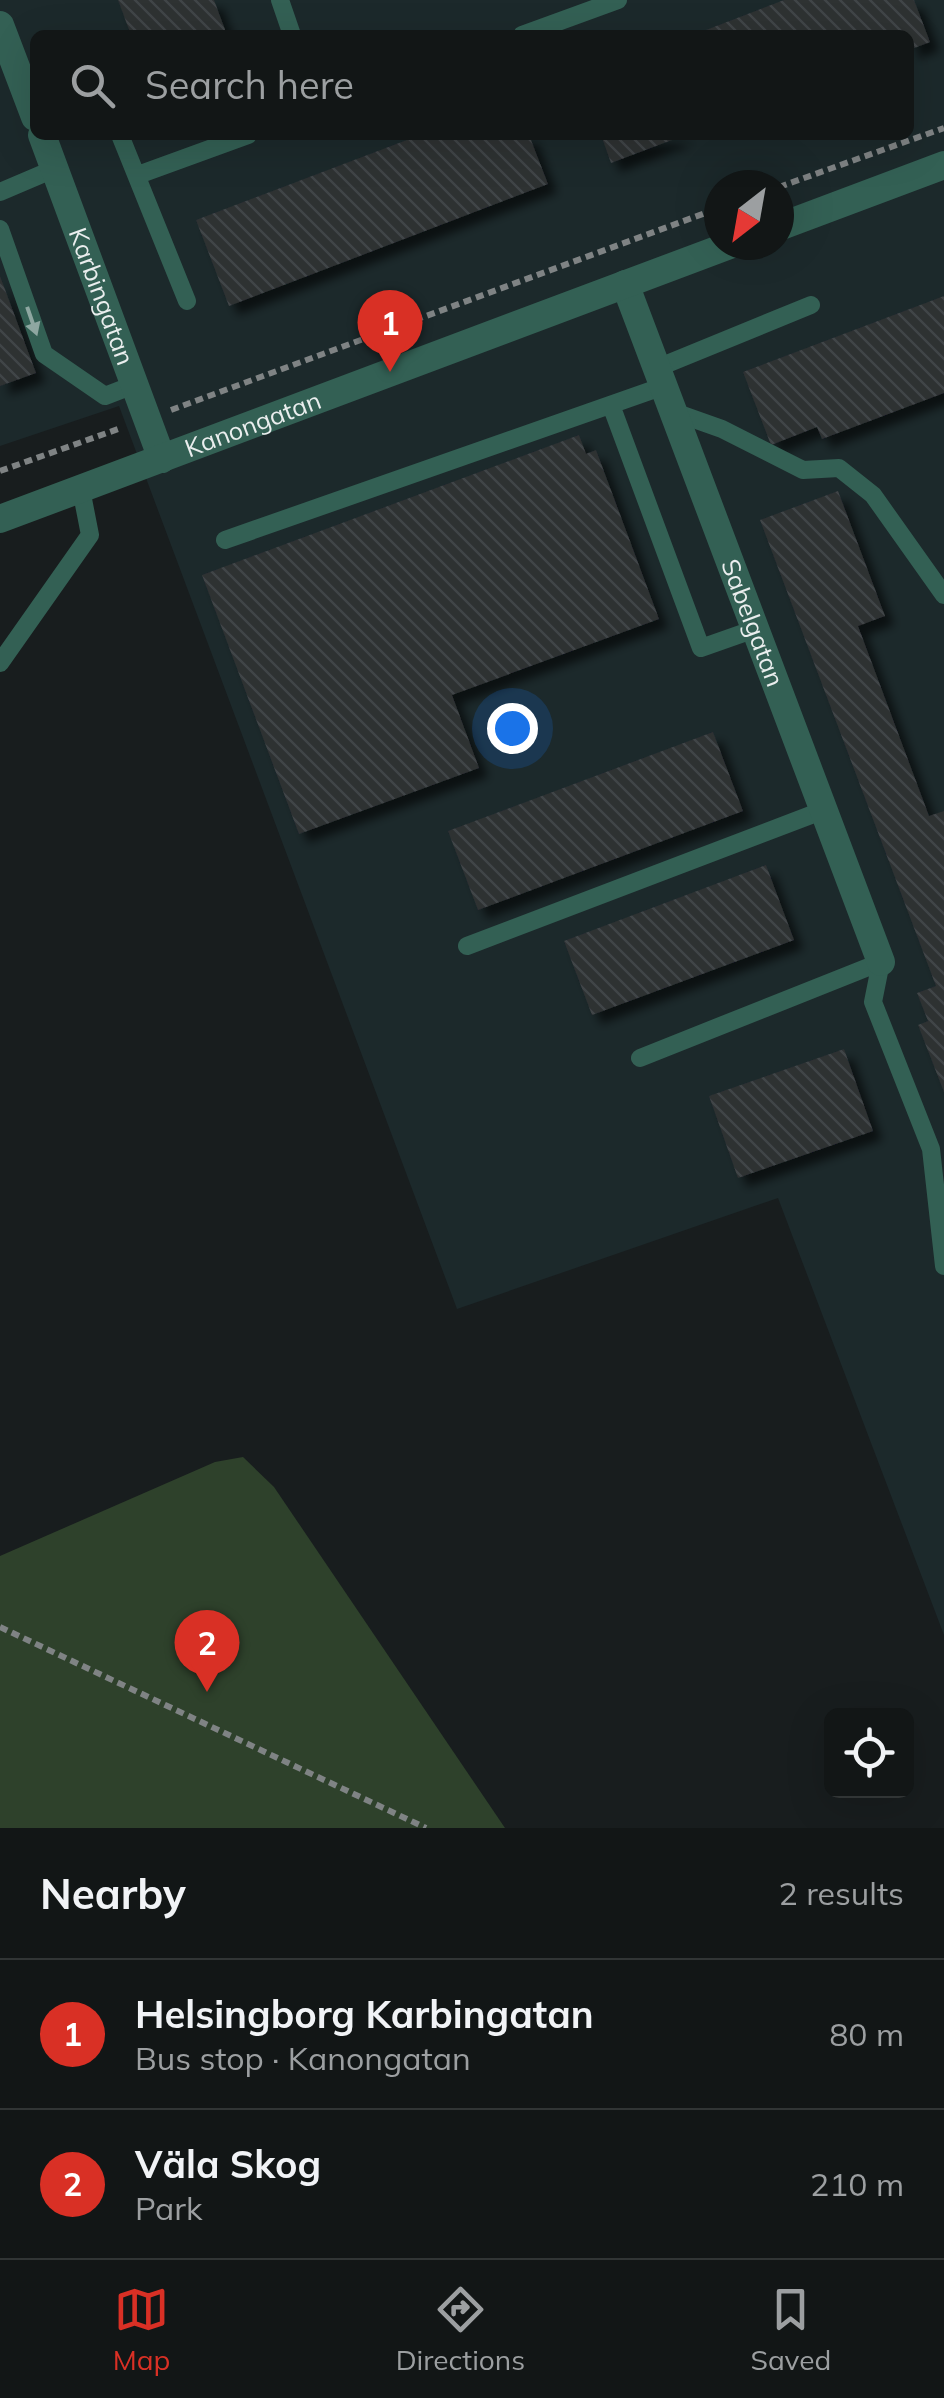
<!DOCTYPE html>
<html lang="en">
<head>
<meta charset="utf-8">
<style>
	body { margin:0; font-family:Mulish,sans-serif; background:#1b1f1f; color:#f1f3f6 }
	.controls { position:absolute; right:30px; bottom:30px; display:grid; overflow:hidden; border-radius:15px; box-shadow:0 10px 40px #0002 }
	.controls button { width:90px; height:90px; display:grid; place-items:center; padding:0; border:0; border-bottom:2px solid #313535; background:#121616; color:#f1f3f6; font:50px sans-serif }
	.compass { position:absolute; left:704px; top:170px; width:90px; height:90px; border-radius:50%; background:#121616; box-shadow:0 10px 40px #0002; rotate:211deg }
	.you { position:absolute; left:512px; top:728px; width:35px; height:35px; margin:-25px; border:8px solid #fff; border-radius:50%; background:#1a73e8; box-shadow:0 0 0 15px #1a73e833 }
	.badge { display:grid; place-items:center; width:65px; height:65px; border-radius:50%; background:#d93025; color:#fff; font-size:32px; font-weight:700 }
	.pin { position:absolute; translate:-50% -82px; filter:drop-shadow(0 2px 5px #0008) }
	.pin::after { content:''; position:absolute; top:52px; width:35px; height:30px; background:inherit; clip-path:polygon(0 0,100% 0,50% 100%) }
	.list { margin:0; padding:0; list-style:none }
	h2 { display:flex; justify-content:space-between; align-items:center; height:130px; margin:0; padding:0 40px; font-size:42px }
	h2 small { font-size:32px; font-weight:400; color:#9c9fa1 }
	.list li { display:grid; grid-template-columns:65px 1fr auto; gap:30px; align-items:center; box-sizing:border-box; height:150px; padding:0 40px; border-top:2px solid #313535 }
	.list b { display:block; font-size:38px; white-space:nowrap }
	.list p { margin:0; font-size:32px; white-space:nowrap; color:#9c9fa1 }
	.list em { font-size:32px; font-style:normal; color:#9c9fa1 }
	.icon { flex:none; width:55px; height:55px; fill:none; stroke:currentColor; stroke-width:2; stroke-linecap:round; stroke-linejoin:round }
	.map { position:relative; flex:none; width:944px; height:1828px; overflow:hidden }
	.search { position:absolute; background:#121616; box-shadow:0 10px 40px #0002; left:30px; right:30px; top:30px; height:110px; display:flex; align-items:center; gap:25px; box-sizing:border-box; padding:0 35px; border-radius:15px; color:#9c9fa1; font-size:38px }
	.sheet { height:430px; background:#121616 }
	nav { display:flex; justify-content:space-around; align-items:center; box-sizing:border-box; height:140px; border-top:2px solid #313535; background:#121616; font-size:28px; color:#9c9fa1 }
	nav a { display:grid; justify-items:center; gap:5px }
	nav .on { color:#d93025 }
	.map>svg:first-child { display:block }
</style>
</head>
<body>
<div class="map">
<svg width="944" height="1828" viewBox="0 0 944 1828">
	<defs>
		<pattern id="building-back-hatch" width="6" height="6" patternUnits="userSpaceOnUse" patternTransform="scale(2.5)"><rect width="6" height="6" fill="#2d3033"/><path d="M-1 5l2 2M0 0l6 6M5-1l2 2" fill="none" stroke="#414447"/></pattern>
		<filter id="shadow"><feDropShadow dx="9" dy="9" stdDeviation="5" flood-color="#0009"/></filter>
	</defs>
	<rect width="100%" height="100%" fill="#181d1e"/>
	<path fill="#1c292b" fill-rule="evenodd" d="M0 0H944V1635L778 1198 457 1309 119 406 0 446ZM35 35H909V135H35ZM719 185H779V245H719Z"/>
	<path fill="#2e412b" d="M243 1457 274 1487 505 1828H0V1556L215 1462Z"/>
	<path fill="url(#building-back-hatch)" filter="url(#shadow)" d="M118 0H214L227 35H131Z
		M784 0H914L930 42 909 50V35H693Z
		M420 135H529L548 184 229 306 196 220Z
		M601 135H685L611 163Z
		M0 276 36 373 0 386Z
		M944 296V393L822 439 817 427 771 445 743 372Z
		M579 435 586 454 596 450 659 619 452 695 479 768 299 834 202 575Z
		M838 491 885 616 858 626 929 816 944 811V1092L918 1025 928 1021 917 993 936 986 760 520Z
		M713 732 743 811 478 910 448 831Z
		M766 865 794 940 592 1015 564 941Z
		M844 1049 873 1131 738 1178 709 1096Z"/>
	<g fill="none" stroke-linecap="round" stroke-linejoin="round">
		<path stroke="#7f8384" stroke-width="6" stroke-dasharray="8 5" stroke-linecap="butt" d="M779 187 944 128
			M171 410 719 208
			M0 471 121 428
			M0 1627 426 1828"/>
		<path stroke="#336054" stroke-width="18" d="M280 0 292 35
			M522 35 618 0
			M120 135 187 301
			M138 175 248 135
			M0 192 54 169
			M0 229 44 354 105 396 136 384
			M657 368 811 305
			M611 405 701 648 755 629
			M674 412 722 429 803 470 839 468 873 495 944 595
			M225 540 664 386
			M0 663 90 535 81 489
			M467 946 824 810
			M881 962 873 1002 931 1149 944 1266
			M640 1058 881 962"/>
		<g stroke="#336054" stroke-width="28">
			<path d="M0 25 35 117"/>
			<path id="s1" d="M42 135 162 459"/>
			<path id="s2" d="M625 284 881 962"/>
		</g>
		<g stroke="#336054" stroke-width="28">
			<path d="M779 227 944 165"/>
			<path id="s3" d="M0 519 730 245"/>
		</g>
	</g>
	<defs><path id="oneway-solid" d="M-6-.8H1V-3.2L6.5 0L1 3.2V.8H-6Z" transform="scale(2.5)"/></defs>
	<use fill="#8ea7a1" href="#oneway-solid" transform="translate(32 321) rotate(71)"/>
	<g text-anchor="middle" stroke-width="10" stroke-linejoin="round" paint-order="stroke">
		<g font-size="25" fill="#eaeeee" stroke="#0f1415">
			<text dy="9" stroke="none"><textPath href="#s1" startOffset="172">Karbingatan</textPath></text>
			<text dy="9" stroke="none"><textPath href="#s3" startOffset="270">Kanongatan</textPath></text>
			<text dy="9" stroke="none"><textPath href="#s2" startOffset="362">Sabelgatan</textPath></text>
		</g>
	</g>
</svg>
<div class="controls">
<button><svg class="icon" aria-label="locate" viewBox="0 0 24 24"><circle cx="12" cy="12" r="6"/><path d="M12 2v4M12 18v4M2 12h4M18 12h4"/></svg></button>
</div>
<svg class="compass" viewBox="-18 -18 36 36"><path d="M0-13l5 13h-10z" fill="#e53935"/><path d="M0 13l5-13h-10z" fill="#9c9fa1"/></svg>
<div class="you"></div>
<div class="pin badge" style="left:390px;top:372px">1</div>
<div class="pin badge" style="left:207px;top:1692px">2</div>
<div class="search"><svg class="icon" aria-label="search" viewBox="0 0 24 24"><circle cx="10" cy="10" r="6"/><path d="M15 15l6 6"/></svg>Search here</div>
</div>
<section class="sheet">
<h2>Nearby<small>2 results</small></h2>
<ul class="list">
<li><span class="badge">1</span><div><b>Helsingborg Karbingatan</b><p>Bus stop · Kanongatan</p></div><em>80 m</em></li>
<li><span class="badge">2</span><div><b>Väla Skog</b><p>Park</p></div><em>210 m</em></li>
</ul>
</section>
<nav>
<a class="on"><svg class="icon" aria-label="map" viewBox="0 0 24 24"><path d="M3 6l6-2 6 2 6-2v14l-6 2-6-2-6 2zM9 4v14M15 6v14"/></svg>Map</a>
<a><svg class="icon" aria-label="directions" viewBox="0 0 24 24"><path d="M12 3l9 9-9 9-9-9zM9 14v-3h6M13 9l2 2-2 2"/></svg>Directions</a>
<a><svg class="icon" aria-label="saved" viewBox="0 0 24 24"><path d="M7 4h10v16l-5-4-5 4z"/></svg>Saved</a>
</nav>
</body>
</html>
